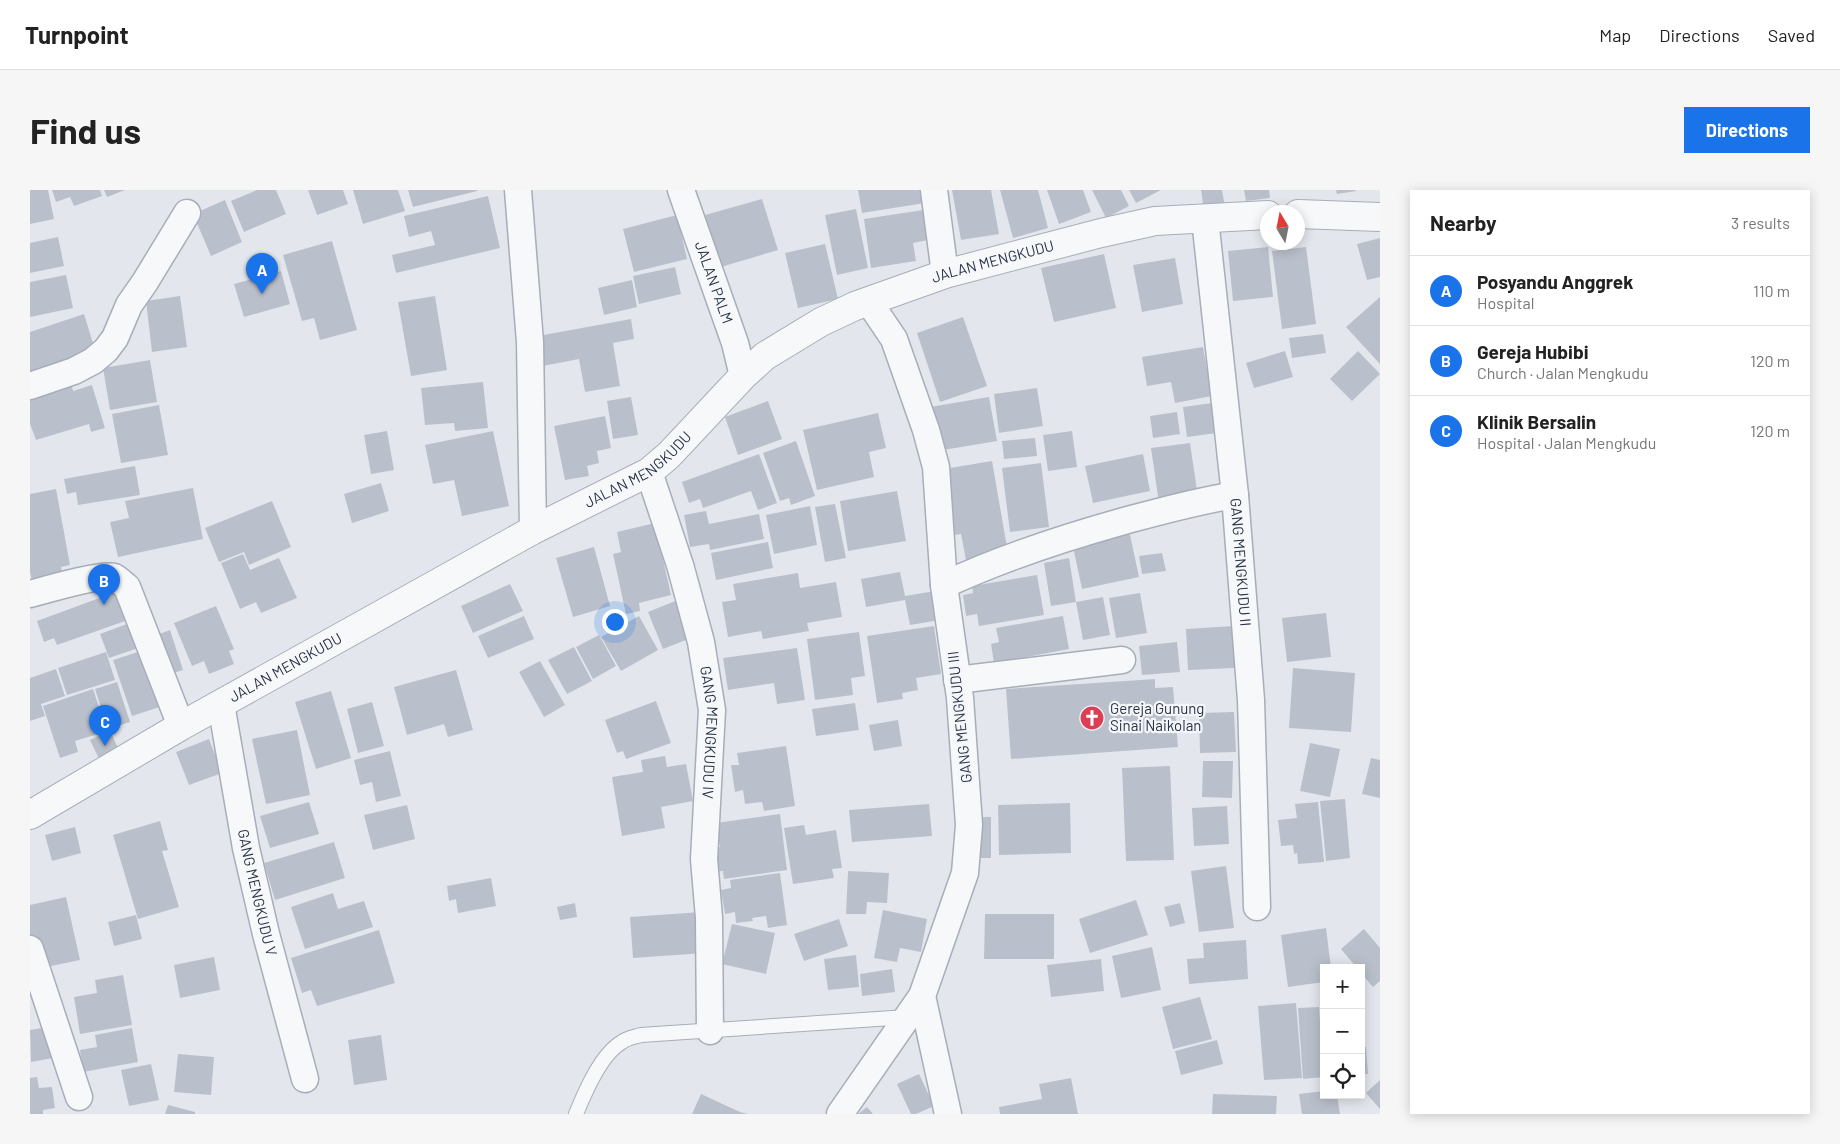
<!DOCTYPE html>
<html lang="en">
<head>
<meta charset="utf-8">
<style>
	body { margin:0; font-family:Barlow,sans-serif; background:#f6f6f6; color:#222 }
	.controls { position:absolute; right:15px; bottom:15px; display:grid; overflow:hidden; border-radius:0px; box-shadow:0 2px 12px #0003 }
	.controls button { width:45px; height:45px; display:grid; place-items:center; padding:0; border:0; border-bottom:1px solid #e0e0e0; background:#fff; color:#222; font:25px sans-serif }
	.compass { position:absolute; left:1230px; top:15px; width:45px; height:45px; border-radius:50%; background:#fff; box-shadow:0 2px 12px #0003; rotate:350deg }
	.you { position:absolute; left:584px; top:431px; width:18px; height:18px; margin:-12px; border:4px solid #fff; border-radius:50%; background:#1a73e8; box-shadow:0 0 0 8px #1a73e833 }
	.badge { display:grid; place-items:center; width:32px; height:32px; border-radius:50%; background:#1a73e8; color:#fff; font-size:16px; font-weight:700 }
	.pin { position:absolute; translate:-50% -41px; filter:drop-shadow(0 1px 2px #0008) }
	.pin::after { content:''; position:absolute; top:26px; width:18px; height:15px; background:inherit; clip-path:polygon(0 0,100% 0,50% 100%) }
	.list { margin:0; padding:0; list-style:none }
	h2 { display:flex; justify-content:space-between; align-items:center; height:65px; margin:0; padding:0 20px; font-size:21px }
	h2 small { font-size:16px; font-weight:400; color:#767676 }
	.list li { display:grid; grid-template-columns:32px 1fr auto; gap:15px; align-items:center; box-sizing:border-box; height:70px; padding:0 20px; border-top:1px solid #e0e0e0 }
	.list b { display:block; font-size:19px; white-space:nowrap }
	.list p { margin:0; font-size:16px; white-space:nowrap; color:#767676 }
	.list em { font-size:16px; font-style:normal; color:#767676 }
	.icon { flex:none; width:28px; height:28px; fill:none; stroke:currentColor; stroke-width:2; stroke-linecap:round; stroke-linejoin:round }
	.map { position:relative; flex:none; width:1350px; height:924px; overflow:hidden; border-radius:0px }
	header { display:flex; align-items:center; gap:30px; box-sizing:border-box; height:70px; padding:0 25px; background:#fff; border-bottom:1px solid #e0e0e0 }
	header strong { font-size:24px }
	nav { display:flex; gap:28px; margin-inline-start:auto; font-size:18px }
	.intro { display:flex; align-items:center; justify-content:space-between; box-sizing:border-box; height:120px; padding:0 30px }
	h1 { margin:0; font-size:35px }
	.button { padding:12px 22px; border-radius:0px; background:#1a73e8; color:#fff; font-size:18px; font-weight:700 }
	main { display:flex; gap:30px; padding:0 30px }
	aside { flex:1; background:#fff; border-radius:0px; box-shadow:0 2px 12px #0003 }
	.map>svg:first-child { display:block }
</style>
</head>
<body>
<header>
<strong>Turnpoint</strong>
<nav><a>Map</a><a>Directions</a><a>Saved</a></nav>
</header>
<div class="intro"><h1>Find us</h1><a class="button">Directions</a></div>
<main>
<div class="map">
<svg width="1350" height="924" viewBox="0 0 1350 924">
	<rect width="100%" height="100%" fill="#e3e7ed"/>
	<path fill="#bac0cb" d="M0 0H18L24 29 0 34Z
		M22 0H70L72 6 44 16 40 7 26 12Z
		M74 0H95L77 7Z
		M227 0H246L256 24 214 42 201 11Z
		M278 0H313L318 14 287 25Z
		M323 0H368L375 21 333 34Z
		M378 0H447V1L383 17Z
		M828 0H899L901 12 832 23Z
		M922 0H961L969 44 931 50Z
		M970 0H1008L1018 38 983 48Z
		M1017 0H1053L1061 22 1029 34Z
		M1062 0H1091L1099 16 1076 28Z
		M1099 0H1131L1106 13Z
		M1171 0H1192L1195 17 1174 20Z
		M1214 0H1239L1240 8 1216 11Z
		M1306 0H1325L1326 1 1307 4Z
		M458 6 470 58 366 83 362 65 405 55 401 41 379 47 374 26Z
		M732 9 748 60 691 77 675 25Z
		M195 10 212 52 181 66 163 24Z
		M826 19 838 78 807 85 795 25Z
		M893 20 898 50 883 53 886 71 841 78 834 29Z
		M647 25 657 69 604 82 593 39Z
		M28 47 34 76 0 83V53Z
		M1350 48V87L1337 90 1327 54Z
		M302 51 327 140 290 150 284 128 272 131 253 65Z
		M795 54 808 109 768 118 755 63Z
		M1238 57 1243 107 1203 111 1198 61Z
		M1276 57 1286 134 1252 139 1242 61Z
		M1074 64 1086 118 1024 132 1011 78Z
		M1145 68 1153 114 1112 122 1103 75Z
		M645 77 651 104 609 114 603 86Z
		M251 81 260 114 214 127 204 94Z
		M36 85 43 118 0 127V92Z
		M602 90 607 117 574 125 568 98Z
		M150 106 157 157 122 162 116 111Z
		M405 106 417 180 381 186 368 112Z
		M1350 107V174L1316 137Z
		M54 124 65 160 0 182V142Z
		M933 127 957 196 910 212 887 143Z
		M601 129 604 149 583 153 590 196 555 202 549 169 513 176 508 146Z
		M1293 144 1296 163 1262 168 1259 148Z
		M1173 157 1182 206 1145 213 1141 192 1117 196 1112 167Z
		M1255 161 1263 187 1224 198 1216 173Z
		M1328 161 1350 184 1322 211 1300 189Z
		M120 170 127 212 80 220 73 178Z
		M41 192 43 201 62 195 75 238 61 242 59 234 6 250 0 234V210L16 205 15 200Z
		M453 192 458 238 425 241 424 233 395 235 391 198Z
		M1007 198 1013 236 969 243 964 204Z
		M601 207 608 245 583 249 577 211Z
		M959 207 967 251 907 261 900 217Z
		M738 211 752 249 708 265 695 227Z
		M1190 212 1194 242 1157 247 1153 217Z
		M129 215 138 265 91 273 82 224Z
		M1147 222 1150 244 1123 248 1120 226Z
		M848 223 856 258 839 262 844 287 787 300 773 240Z
		M575 226 581 258 567 261 569 273 557 276 559 286 535 290 524 236Z
		M357 241 364 280 341 284 334 245Z
		M463 241 479 316 432 326 424 290 403 294 395 255Z
		M1042 241 1047 277 1018 281 1013 245Z
		M1005 248 1007 266 974 269 972 251Z
		M766 251 785 306 761 315 759 308 750 311 733 263Z
		M1160 253 1168 307 1129 313 1121 258Z
		M729 264 747 313 728 320 721 301 673 318 670 309 659 313 652 292Z
		M1113 264 1120 301 1063 313 1055 276Z
		M962 271 978 363 936 370 931 344 918 346 914 279Z
		M1011 273 1019 337 980 342 972 278Z
		M105 276 110 305 48 315 46 302 37 304 34 289Z
		M351 293 359 321 322 333 314 304Z
		M163 298 173 349 88 367 80 332 99 328 95 311Z
		M26 299 40 375 31 377 34 391 3 396 0 382V304Z
		M867 301 876 351 818 361 810 311Z
		M242 311 261 357 219 375 214 362 189 372 175 338Z
		M805 314 816 368 795 372 785 317Z
		M780 316 787 355 744 364 736 325Z
		M676 321 679 334 729 324 734 349 680 360 679 354 660 357 654 325Z
		M625 333 641 405 609 413 610 421 596 424 583 364 591 362 587 342Z
		M1099 340 1109 387 1052 399 1042 352Z
		M738 352 743 378 686 390 681 363Z
		M564 357 580 416 543 427 526 368Z
		M1132 363 1136 381 1112 384 1109 366Z
		M213 364 220 380 249 368 267 408 231 423 226 412 210 419 191 373Z
		M1039 368 1046 412 1073 407 1080 445 1053 450 1046 412 1021 416 1014 373Z
		M870 382 875 406 905 401 910 430 880 435 875 410 836 417 831 389Z
		M768 383 770 398 806 392 812 427 777 433 779 441 733 449 731 441 698 447 692 412 706 410 703 394Z
		M1007 385 1014 425 949 436 947 424 936 426 933 405 943 403 942 396Z
		M480 394 493 421 443 443 431 416Z
		M91 400 101 429 27 455 24 448 14 452 7 431Z
		M1110 403 1117 443 1086 448 1079 408Z
		M650 409 666 446 633 459 618 422Z
		M186 416 204 459 199 461 204 474 179 484 174 471 162 476 144 433Z
		M1296 423 1301 467 1257 472 1252 428Z
		M494 426 504 449 458 468 448 446Z
		M609 426 628 460 591 481 571 447Z
		M1033 426 1039 459 964 473 961 454 969 452 966 438Z
		M105 431 114 456 79 468 70 444Z
		M904 436 911 484 886 488 888 500 872 503 873 509 847 513 837 446Z
		M1203 436 1205 478 1158 480 1156 439Z
		M140 440 153 480 137 485 124 446Z
		M829 442 835 486 821 488 823 505 785 510 777 449Z
		M569 445 586 476 563 489 546 457Z
		M1147 452 1150 482 1112 485 1109 456Z
		M544 457 562 491 537 504 518 470Z
		M767 458 775 510 747 514 744 493 698 500 693 468Z
		M117 459 136 515 102 526 83 470Z
		M76 462 85 490 37 505 28 478Z
		M510 471 535 515 514 527 489 482Z
		M1263 478 1325 483 1321 542 1259 538Z
		M26 479 35 506 11 514 15 526 0 531V488Z
		M426 480 443 540 418 547 414 534 377 545 364 497Z
		M1125 489V498L1143 497 1148 557 981 569 976 499Z
		M87 492 100 532 78 539 65 499Z
		M63 499 77 541 45 551 48 562 30 568 13 516Z
		M301 501 321 568 286 579 265 512Z
		M626 511 641 553 596 569 593 561 587 563 575 530Z
		M342 512 354 556 328 563 317 519Z
		M825 513 829 540 786 546 782 519Z
		M1204 522 1206 562 1170 563 1169 523Z
		M868 530 872 556 844 561 839 535Z
		M267 540 280 605 236 614 222 549Z
		M80 541 90 562 70 571 60 550Z
		M179 549 192 583 159 595 146 562Z
		M1280 553 1310 559 1300 607 1270 601Z
		M756 556 765 616 734 621 732 612 715 614 713 600 705 602 701 575H709L707 563Z
		M360 561 371 606 346 612 342 592 330 595 324 570Z
		M635 566 637 577 656 574 663 611 631 617 635 638 592 646 582 587 613 582 611 570Z
		M1341 568 1350 570V608L1332 604Z
		M1173 571H1203L1202 608 1172 607Z
		M1140 576 1144 670 1096 671 1092 578Z
		M1315 609 1320 668 1296 671 1290 611Z
		M279 612 289 644 240 658 230 626Z
		M1288 612 1294 672 1268 674 1267 663 1264 664 1263 655 1251 656 1248 630 1267 628 1265 614Z
		M1040 613 1041 663 969 665 968 615Z
		M899 614 902 646 822 652 819 620Z
		M377 615 385 649 343 660 334 625Z
		M1197 616 1199 654 1164 656 1162 618Z
		M750 624 757 680 694 689 693 681 684 682 681 659 690 657 686 633Z
		M941 627H961V668H941Z
		M130 631 138 660 132 661 149 717 108 729 83 645Z
		M774 635 776 645 806 640 812 678 802 679 804 688 763 694 754 638Z
		M45 637 51 663 22 671 15 645Z
		M304 652 315 688 245 710 234 673Z
		M1196 676 1204 738 1169 742 1161 681Z
		M818 681 859 683 857 713 837 712 836 724H816Z
		M750 683 757 735 738 738 736 726 722 728 723 731 706 733 705 722 695 724 691 700 701 698 700 690Z
		M461 688 466 716 428 723 426 709 419 711 417 696Z
		M303 703 308 719 334 711 343 737 275 759 261 717Z
		M36 707 50 770 7 779 0 748V715Z
		M1106 710 1118 745 1060 763 1049 729Z
		M545 713 547 727 530 730 527 717Z
		M1150 713 1155 733 1140 737 1134 717Z
		M853 720 897 729 891 762 870 758 867 772 844 768Z
		M671 722 674 763 603 768 600 727Z
		M955 724H1024V769H954Z
		M106 725 112 749 84 756 78 732Z
		M809 729 818 756 774 771 764 744Z
		M702 734 745 743 736 784 692 774Z
		M1296 738 1301 778H1294V792L1258 797 1251 745Z
		M1334 739 1350 758V791L1343 797 1331 783V778H1327L1311 759Z
		M349 740 365 793 287 816 281 800 272 803 261 768Z
		M1216 750 1218 789 1159 794 1157 769 1174 768 1173 753Z
		M1122 757 1131 800 1091 808 1082 766Z
		M826 765 829 797 798 800 794 769Z
		M184 767 190 800 150 808 144 775Z
		M1071 769 1074 801 1021 807 1017 775Z
		M862 779 865 802 832 806 830 784Z
		M93 785 102 835 50 844 44 807 67 803 65 790Z
		M1170 807 1182 849 1143 859 1132 817Z
		M1266 813 1272 888 1234 890 1228 816Z
		M1289 817 1294 887 1273 889 1268 818Z
		M18 837 23 868 1 872 0 840Z
		M102 838 108 872 53 882 50 860 67 857 65 845Z
		M351 845 357 890 324 895 318 850Z
		M1187 850 1193 874 1151 885 1145 861Z
		M1331 857H1336L1338 884H1331Z
		M148 864 184 867 181 905 144 902Z
		M121 874 129 910 99 916 91 880Z
		M889 884 904 916 886 924H881L867 894Z
		M7 887 9 898 22 897 25 918 13 920V924H0V888Z
		M1041 888 1048 924H970L969 917 1012 909 1009 894Z
		M1350 890V919L1336 903Z
		M1294 901V905H1307L1310 924H1272L1269 904Z
		M671 904 710 922 718 924H662Z
		M1183 904 1247 906 1246 924H1182Z
		M138 915 165 922V924H135Z
		M837 917 843 924H828Z"/>
	<g fill="none" stroke-linecap="round" stroke-linejoin="round">
		<defs>
			<path id="service" d="M546 924C555 902 571 864 592 852 597 848 605 847 611 845L877 827"/>
			<g id="minor">
				<path d="M488 0 500 152 503 340"/>
				<path id="s1" d="M651 0 705 153 713 186"/>
				<path d="M904 0 915 84"/>
				<path id="s2" d="M1175 29 1205 305 1221 510 1227 717"/>
				<path d="M0 196 44 181 63 171 76 160 85 148 99 115 115 92 157 23"/>
				<path id="s3" d="M619 282 650 375 671 452 682 520 674 669 679 728 680 841"/>
				<path d="M914 395C972 368 1033 348 1094 331 1131 321 1167 311 1205 305"/>
				<path d="M0 404C15 400 73 383 84 387 88 389 93 394 97 397L151 536"/>
				<path d="M927 490 1092 470"/>
				<path id="s4" d="M191 514 216 658 236 744 275 889"/>
				<path d="M0 759 49 907"/>
				<path d="M892 806 918 924"/>
				<path d="M810 924 892 806 935 683 939 635 930 508 914 395 906 277 896 240 864 149 839 112"/>
			</g>
			<g id="tertiary">
				<path d="M1268 24 1350 27"/>
				<path id="s5" d="M0 625 151 536 503 340 619 282 639 265 713 186 735 166 791 132 825 116 915 84 1071 43 1125 31 1238 25"/>
			</g>
		</defs>
		<use href="#service" stroke="#a7aeb8" stroke-width="16"/>
		<use href="#minor" stroke="#a7aeb8" stroke-width="29"/>
		<use href="#tertiary" stroke="#a7aeb8" stroke-width="30"/>
		<use href="#service" stroke="#f7f8fa" stroke-width="14"/>
		<use href="#minor" stroke="#f7f8fa" stroke-width="26"/>
		<use href="#tertiary" stroke="#f7f8fa" stroke-width="28"/>
	</g>
	<defs>
		<symbol id="church-disc" viewBox="-11 -11 22 22"><circle r="9.5" fill="#db3f55" stroke="#f4f6f9"/><path d="M-1.2-6h2.4v3.5h3.3v2.4h-3.3V6h-2.4V-.1h-3.3v-2.4h3.3Z" fill="#fff"/></symbol>
	</defs>
	<g fill-rule="evenodd">
		<use href="#church-disc" x="1048" y="514" width="28" height="28"/>
	</g>
	<g text-anchor="middle" stroke-width="4.5" stroke-linejoin="round" paint-order="stroke">
		<g font-size="15" fill="#293447" stroke="#f4f6f9">
			<text dy="5" stroke="none"><textPath href="#s5" startOffset="1120">JALAN MENGKUDU</textPath></text>
			<text dy="5" stroke="none"><textPath href="#s1" startOffset="98">JALAN PALM</textPath></text>
			<text dy="5" stroke="none"><textPath href="#s5" startOffset="700">JALAN MENGKUDU</textPath></text>
			<text dy="5" stroke="none"><textPath href="#s2" startOffset="345">GANG MENGKUDU II</textPath></text>
			<text dy="5" stroke="none"><textPath href="#s5" startOffset="295">JALAN MENGKUDU</textPath></text>
			<text transform="translate(930 527) rotate(-96)" y="5">GANG MENGKUDU III</text>
			<text dy="5" stroke="none"><textPath href="#s3" startOffset="269">GANG MENGKUDU IV</textPath></text>
			<text dy="5" stroke="none"><textPath href="#s4" startOffset="192">GANG MENGKUDU V</textPath></text>
		</g>
		<g font-size="15" fill="#293447" stroke="#f4f6f9" text-anchor="start">
			<text x="1080" y="524">Gereja Gunung<tspan x="1080" dy="17">Sinai Naikolan</tspan></text>
		</g>
	</g>
</svg>
<div class="controls">
<button>+</button>
<button>−</button>
<button><svg class="icon" aria-label="locate" viewBox="0 0 24 24"><circle cx="12" cy="12" r="6"/><path d="M12 2v4M12 18v4M2 12h4M18 12h4"/></svg></button>
</div>
<svg class="compass" viewBox="-18 -18 36 36"><path d="M0-13l5 13h-10z" fill="#e53935"/><path d="M0 13l5-13h-10z" fill="#767676"/></svg>
<div class="you"></div>
<div class="pin badge" style="left:232px;top:104px">A</div>
<div class="pin badge" style="left:74px;top:415px">B</div>
<div class="pin badge" style="left:75px;top:556px">C</div>
</div>
<aside>
<h2>Nearby<small>3 results</small></h2>
<ul class="list">
<li><span class="badge">A</span><div><b>Posyandu Anggrek</b><p>Hospital</p></div><em>110 m</em></li>
<li><span class="badge">B</span><div><b>Gereja Hubibi</b><p>Church · Jalan Mengkudu</p></div><em>120 m</em></li>
<li><span class="badge">C</span><div><b>Klinik Bersalin</b><p>Hospital · Jalan Mengkudu</p></div><em>120 m</em></li>
</ul>
</aside>
</main>
</body>
</html>
